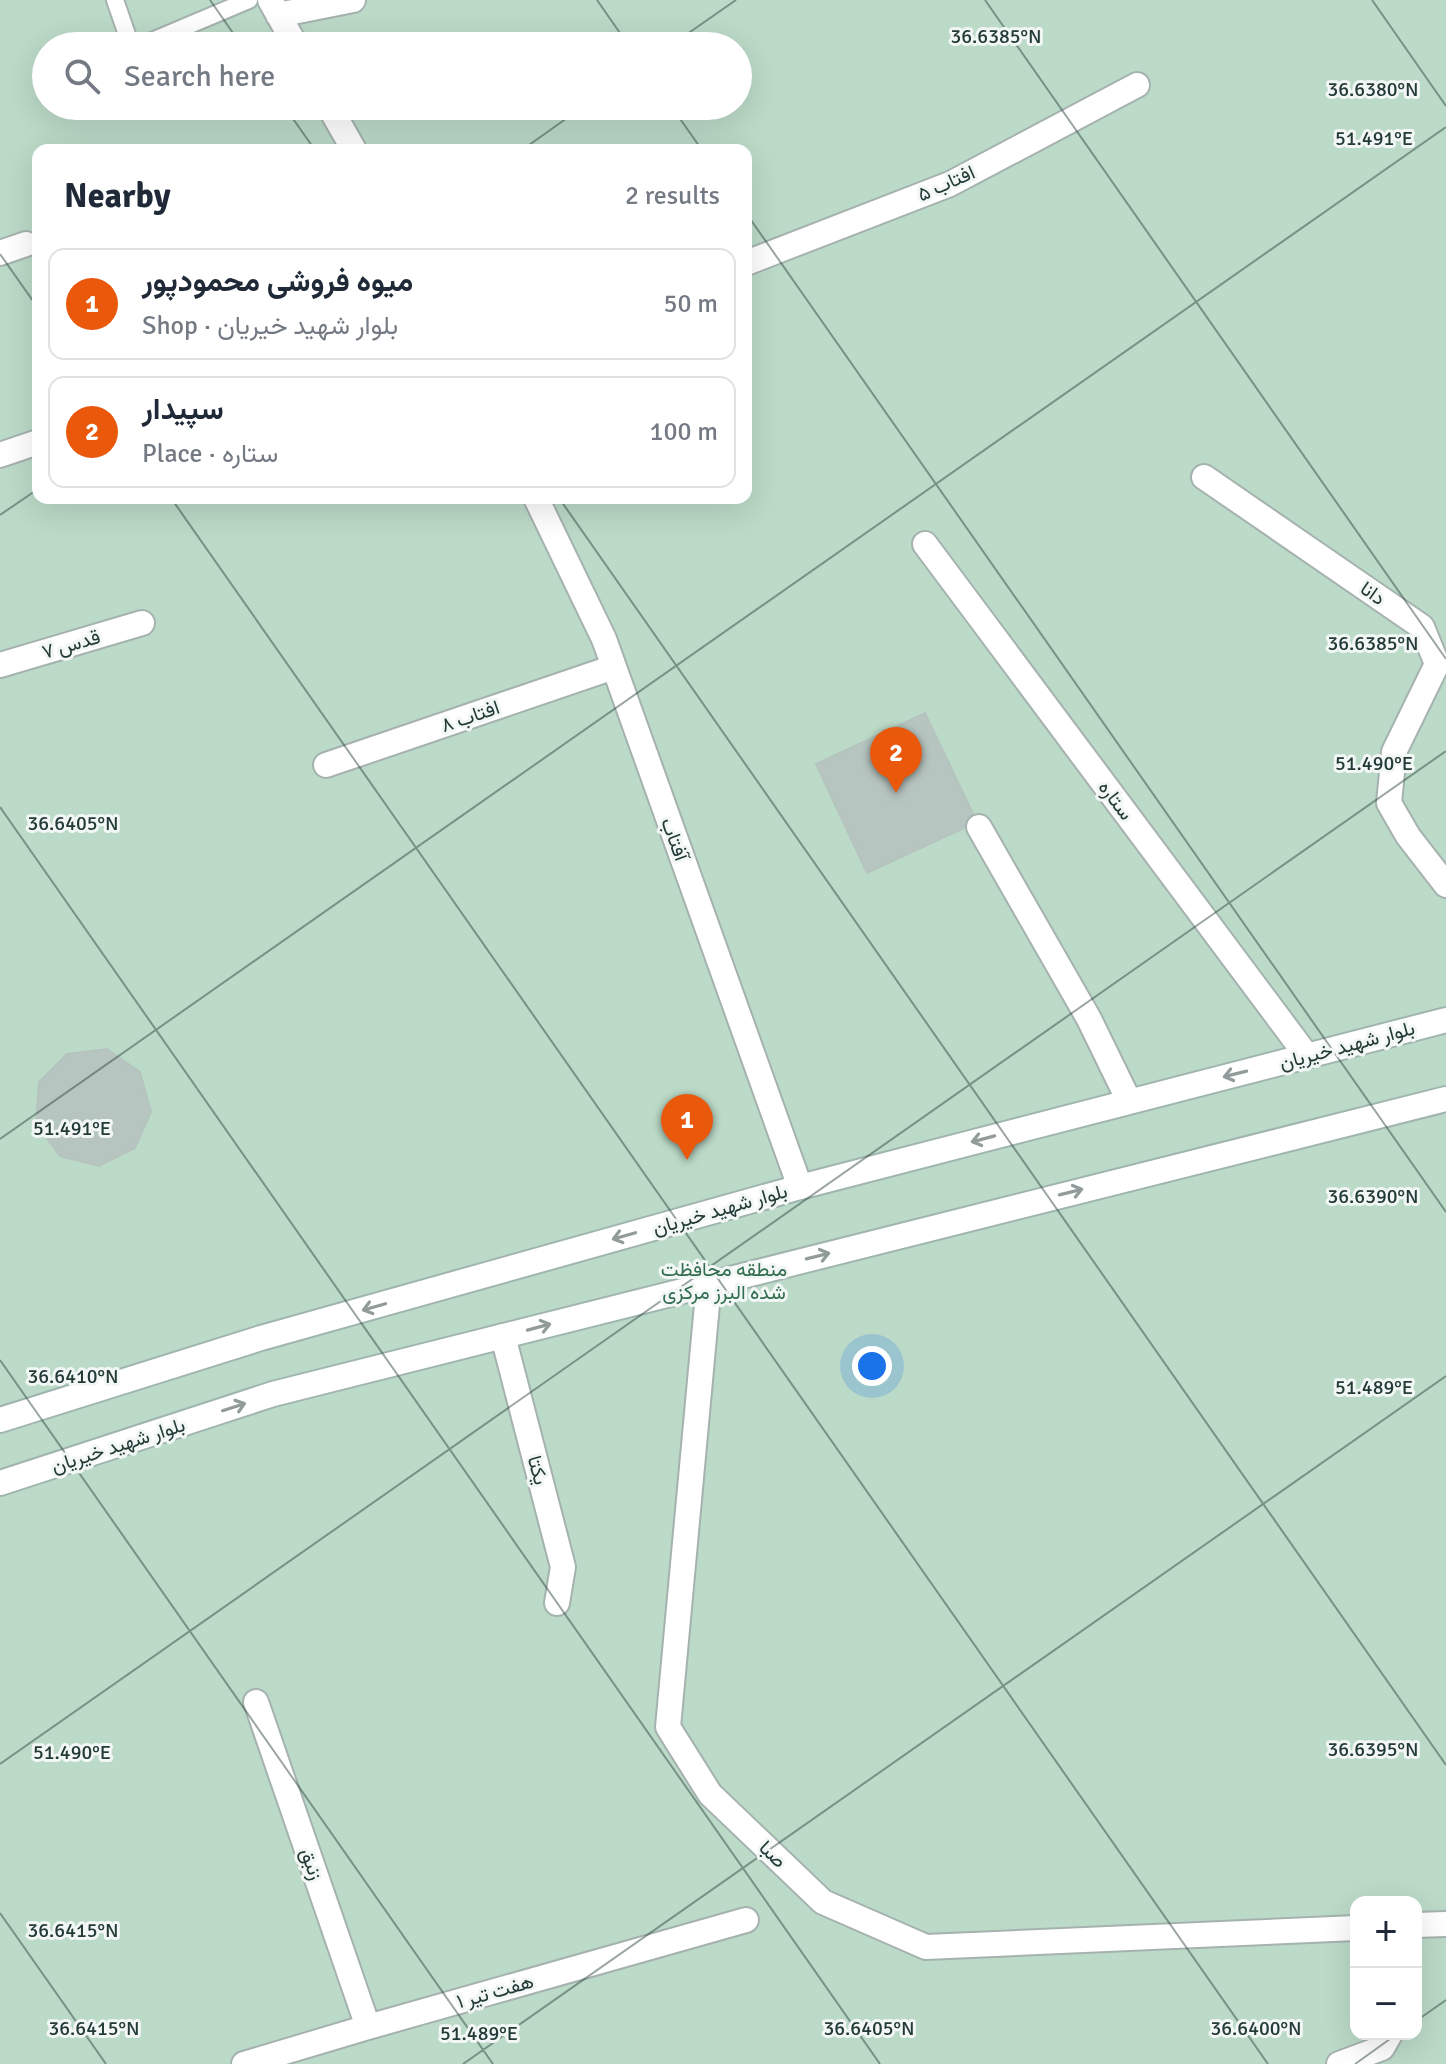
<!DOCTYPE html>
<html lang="en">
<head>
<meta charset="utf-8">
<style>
	body { margin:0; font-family:Signika,Vazirmatn,sans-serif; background:#f2f2f3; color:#1f2937 }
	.controls { position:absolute; right:24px; bottom:24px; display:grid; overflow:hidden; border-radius:16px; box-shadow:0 8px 32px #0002 }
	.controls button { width:72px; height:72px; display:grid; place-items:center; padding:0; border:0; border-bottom:2px solid #e0e1e3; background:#fff; color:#1f2937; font:40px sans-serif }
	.you { position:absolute; left:872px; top:1366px; width:28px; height:28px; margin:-20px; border:6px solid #fff; border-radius:50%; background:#1a73e8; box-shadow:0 0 0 12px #1a73e833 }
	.badge { display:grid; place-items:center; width:52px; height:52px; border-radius:50%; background:#ea580c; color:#fff; font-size:26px; font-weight:700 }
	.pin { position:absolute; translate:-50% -66px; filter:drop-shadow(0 2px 4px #0008) }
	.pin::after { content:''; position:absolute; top:42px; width:28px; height:24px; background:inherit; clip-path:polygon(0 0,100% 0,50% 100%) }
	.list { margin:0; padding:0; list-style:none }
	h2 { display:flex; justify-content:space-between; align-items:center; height:104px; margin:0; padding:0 32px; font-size:34px }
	h2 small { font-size:26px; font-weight:400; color:#747a83 }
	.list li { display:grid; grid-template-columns:52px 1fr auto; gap:24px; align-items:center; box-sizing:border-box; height:112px; margin:0 16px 16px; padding:0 16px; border:2px solid #e0e1e3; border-radius:16px }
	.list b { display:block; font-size:30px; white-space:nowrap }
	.list p { margin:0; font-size:26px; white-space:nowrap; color:#747a83 }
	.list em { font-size:26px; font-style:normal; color:#747a83 }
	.icon { flex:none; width:44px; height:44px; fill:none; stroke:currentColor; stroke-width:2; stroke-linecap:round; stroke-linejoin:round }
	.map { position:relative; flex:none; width:1446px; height:2064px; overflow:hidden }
	.search { position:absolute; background:#fff; box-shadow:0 8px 32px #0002; left:32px; top:32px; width:720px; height:88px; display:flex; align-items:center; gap:20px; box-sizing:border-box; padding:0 28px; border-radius:44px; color:#747a83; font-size:30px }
	.panel { position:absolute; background:#fff; box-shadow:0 8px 32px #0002; left:32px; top:144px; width:720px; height:360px; border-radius:16px }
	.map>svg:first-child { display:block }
</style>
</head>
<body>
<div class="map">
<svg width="1446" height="2064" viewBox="0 0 1446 2064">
	<rect width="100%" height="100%" fill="#e2ebe8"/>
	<path fill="#bcdac8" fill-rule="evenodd" d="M0 0H1446V2064H0ZM46 46H738V106H46ZM38 150H746V498H38ZM1356 1902H1416V2034H1356Z"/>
	<path fill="#b7c5c1" stroke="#b5c4bf" stroke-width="2" d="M925 713 977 822 867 873 816 764Z
		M107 1049 140 1072 151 1112 135 1148 99 1166 60 1156 36 1123 39 1082 67 1054Z"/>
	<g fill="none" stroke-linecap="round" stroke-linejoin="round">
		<defs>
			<path id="lane" d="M115 0 131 46
				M140 46 249 0"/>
			<path id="street" d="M270 0 296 46
				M278 15 353 0
				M329 106 354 150
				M0 253 26 244
				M746 263 950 184 1137 85
				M0 455 38 442
				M1204 477 1422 627 1437 664 1394 752 1389 803 1408 836 1446 885
				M536 498 604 639 800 1187
				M925 544 1307 1056
				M0 665 142 623
				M326 765 614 667
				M979 827 1089 1019 1129 1101
				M709 1283 668 1727 710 1794 823 1902 926 1947 1356 1928
				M503 1336 563 1567 557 1603
				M256 1702 368 2027
				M1416 1925 1446 1924
				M244 2064 368 2027 746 1920
				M1339 2064 1382 2048 1390 2034"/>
			<path id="secondary" d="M0 1420 261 1338 800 1187 1446 1020
				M0 1483 273 1394 1446 1099"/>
		</defs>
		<use href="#lane" stroke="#a5b2af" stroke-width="20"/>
		<use href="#street" stroke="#a5b2af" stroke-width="28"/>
		<use href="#secondary" stroke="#a1b5b0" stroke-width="28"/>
		<use href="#lane" stroke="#fff" stroke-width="16"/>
		<use href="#street" stroke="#fff" stroke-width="24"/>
		<use href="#secondary" stroke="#fff" stroke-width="24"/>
	</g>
	<defs><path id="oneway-shaft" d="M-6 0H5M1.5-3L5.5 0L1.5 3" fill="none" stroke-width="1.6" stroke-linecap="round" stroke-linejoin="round" transform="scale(2)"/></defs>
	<g stroke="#919c9a">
		<use href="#oneway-shaft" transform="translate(1235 1074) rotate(166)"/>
		<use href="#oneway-shaft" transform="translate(983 1139) rotate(165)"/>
		<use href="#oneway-shaft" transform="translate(1071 1192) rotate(-14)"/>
		<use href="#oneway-shaft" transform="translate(624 1236) rotate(164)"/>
		<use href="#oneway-shaft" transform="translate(818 1256) rotate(-14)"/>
		<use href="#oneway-shaft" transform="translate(374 1307) rotate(164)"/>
		<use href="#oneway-shaft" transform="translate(539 1327) rotate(-15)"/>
		<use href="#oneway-shaft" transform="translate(234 1407) rotate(-18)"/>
	</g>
	<path fill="none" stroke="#233a36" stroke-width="2" stroke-opacity="0.45" d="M210 0 242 46M597 0 629 46M985 0 1446 659M1372 0 1446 106M670 46 736 0M284 106 315 150M671 106 702 150M522 150 584 106M746 213 1446 1212M0 254 38 308M171 498 1268 2064M559 498 1446 1765M0 515 38 489M0 807 880 2064M0 1139 1446 127M0 1360 493 2064M0 1764 1446 751M0 1913 106 2064M1416 2021 1446 2000M463 2064 1446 1376M1355 2064 1397 2034"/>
	<g text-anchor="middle" stroke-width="6" stroke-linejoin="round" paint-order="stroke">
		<g font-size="20" fill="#233a36" stroke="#f2f7f5">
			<text transform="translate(946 183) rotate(-24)" y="7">افتاب ۵</text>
			<text transform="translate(1373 593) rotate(35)" y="7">دانا</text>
			<text transform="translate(71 644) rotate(-16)" y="7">قدس ۷</text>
			<text transform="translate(470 716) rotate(-19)" y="7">افتاب ۸</text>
			<text transform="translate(1116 800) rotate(53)" y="7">ستاره</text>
			<text transform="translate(675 839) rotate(70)" y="7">آفتاب</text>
			<text transform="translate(1347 1045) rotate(-15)" y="7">بلوار شهید خیریان</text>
			<text transform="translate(720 1209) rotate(-16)" y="7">بلوار شهید خیریان</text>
			<text transform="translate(118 1445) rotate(-18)" y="7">بلوار شهید خیریان</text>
			<text transform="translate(538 1470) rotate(75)" y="7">یکتا</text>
			<text transform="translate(773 1854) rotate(44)" y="7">صبا</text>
			<text transform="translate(312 1864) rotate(71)" y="7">زنبق</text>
			<text transform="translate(495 1991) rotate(-16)" y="7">هفت تیر ۱</text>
		</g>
		<g font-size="20" fill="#316d4f" stroke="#f2f7f5">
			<text x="724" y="1276">منطقه محافظت<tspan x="724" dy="23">شده البرز مرکزی</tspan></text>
		</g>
	</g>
	<g font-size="20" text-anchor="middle" fill="#233a36" stroke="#f2f7f5" stroke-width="6" stroke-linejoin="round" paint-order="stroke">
		<text x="996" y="43">36.6385°N</text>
		<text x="1373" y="96">36.6380°N</text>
		<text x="1374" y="145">51.491°E</text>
		<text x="1373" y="650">36.6385°N</text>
		<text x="1374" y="770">51.490°E</text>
		<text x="73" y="830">36.6405°N</text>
		<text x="72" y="1135">51.491°E</text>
		<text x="1373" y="1203">36.6390°N</text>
		<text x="73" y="1383">36.6410°N</text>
		<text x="1374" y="1394">51.489°E</text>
		<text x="1373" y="1756">36.6395°N</text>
		<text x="72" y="1759">51.490°E</text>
		<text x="73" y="1937">36.6415°N</text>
		<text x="94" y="2035">36.6415°N</text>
		<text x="869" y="2035">36.6405°N</text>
		<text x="1256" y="2035">36.6400°N</text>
		<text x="479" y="2040">51.489°E</text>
	</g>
</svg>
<div class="controls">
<button>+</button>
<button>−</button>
</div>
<div class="you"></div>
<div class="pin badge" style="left:687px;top:1160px">1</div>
<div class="pin badge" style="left:896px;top:793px">2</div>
<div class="search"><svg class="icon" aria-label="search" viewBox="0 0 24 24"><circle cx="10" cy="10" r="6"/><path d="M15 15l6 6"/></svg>Search here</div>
<section class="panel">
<h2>Nearby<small>2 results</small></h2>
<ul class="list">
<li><span class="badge">1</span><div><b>میوه فروشی محمودپور</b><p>Shop · بلوار شهید خیریان</p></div><em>50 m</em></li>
<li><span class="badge">2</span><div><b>سپیدار</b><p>Place · ستاره</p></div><em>100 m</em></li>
</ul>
</section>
</div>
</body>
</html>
